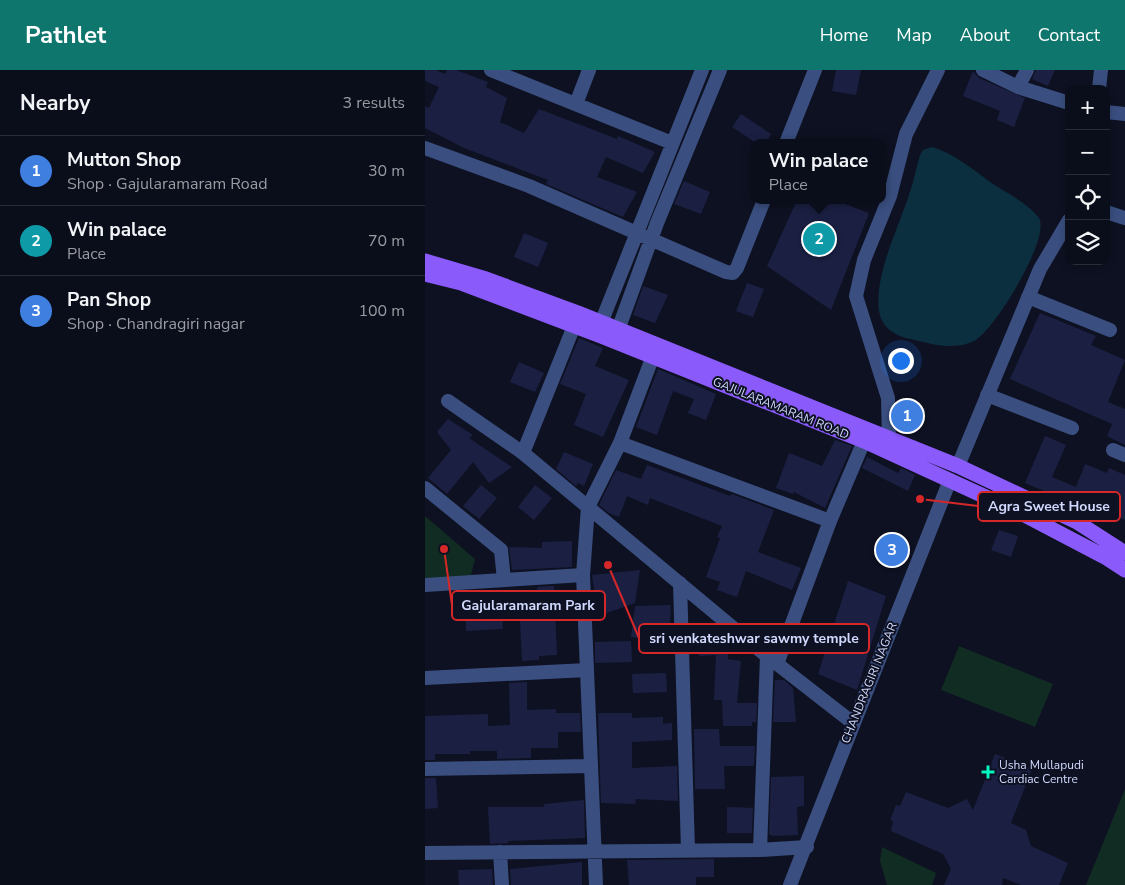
<!DOCTYPE html>
<html lang="en">
<head>
<meta charset="utf-8">
<style>
	body { margin:0; font-family:"Nunito Sans",sans-serif; background:#181b27; color:#f1f3f6 }
	.controls { position:absolute; right:15px; top:15px; display:grid; overflow:hidden; border-radius:10px; box-shadow:0 2px 8px #0003 }
	.controls button { width:45px; height:45px; display:grid; place-items:center; padding:0; border:0; border-bottom:1px solid #2a2d39; background:#0a0d1a; color:#f1f3f6; font:25px sans-serif }
	.you { position:absolute; left:475px; top:290px; width:18px; height:18px; margin:-12px; border:4px solid #fff; border-radius:50%; background:#1a73e8; box-shadow:0 0 0 8px #1a73e833 }
	.badge { display:grid; place-items:center; width:32px; height:32px; border-radius:50%; background:#0f766e; color:#fff; font-size:16px; font-weight:700 }
	.pin { position:absolute; translate:-50% -50%; border:2px solid #fff; box-shadow:0 1px 5px #0006 }
	.popup { position:absolute; left:326px; top:69px; width:135px; height:65px; box-sizing:border-box; display:grid; place-content:center; border-radius:10px; background:#0a0d1a; filter:drop-shadow(0 1px 4px #0005); font-size:16px; white-space:nowrap; color:#999ca2 }
	.popup b { font-size:19px; color:#f1f3f6 }
	.popup::after { content:''; position:absolute; left:50%; top:100%; margin-left:-10px; border:10px solid transparent; border-top-color:#0a0d1a }
	.list { margin:0; padding:0; list-style:none }
	h2 { display:flex; justify-content:space-between; align-items:center; height:65px; margin:0; padding:0 20px; font-size:21px }
	h2 small { font-size:16px; font-weight:400; color:#999ca2 }
	.list li { display:grid; grid-template-columns:32px 1fr auto; gap:15px; align-items:center; box-sizing:border-box; height:70px; padding:0 20px; border-top:1px solid #2a2d39 }
	.list b { display:block; font-size:19px; white-space:nowrap }
	.list p { margin:0; font-size:16px; white-space:nowrap; color:#999ca2 }
	.list em { font-size:16px; font-style:normal; color:#999ca2 }
	.icon { flex:none; width:28px; height:28px; fill:none; stroke:currentColor; stroke-width:2; stroke-linecap:round; stroke-linejoin:round }
	.map { position:relative; flex:none; width:700px; height:815px; overflow:hidden }
	header { display:flex; align-items:center; gap:30px; box-sizing:border-box; height:70px; padding:0 25px; background:#0f766e; color:#fff }
	header strong { font-size:24px }
	nav { display:flex; gap:28px; margin-inline-start:auto; font-size:18px }
	main { display:flex }
	aside { flex:1; background:#0a0d1a }
	.map>svg:first-child { display:block }
</style>
</head>
<body>
<header>
<strong>Pathlet</strong>
<nav><a>Home</a><a>Map</a><a>About</a><a>Contact</a></nav>
</header>
<main>
<aside>
<h2>Nearby<small>3 results</small></h2>
<ul class="list">
<li><span class="badge" style="background:#3f7fe0">1</span><div><b>Mutton Shop</b><p>Shop · Gajularamaram Road</p></div><em>30 m</em></li>
<li><span class="badge" style="background:#0f9aa8">2</span><div><b>Win palace</b><p>Place</p></div><em>70 m</em></li>
<li><span class="badge" style="background:#3f7fe0">3</span><div><b>Pan Shop</b><p>Shop · Chandragiri nagar</p></div><em>100 m</em></li>
</ul>
</aside>
<div class="map">
<svg width="700" height="815" viewBox="0 0 700 815">
	<rect width="100%" height="100%" fill="#0e1122"/>
	<path fill="#112c22" d="M0 446 50 489 46 505 0 510Z
		M534 576 628 614 610 657 516 620Z
		M700 719V815H661Z
		M457 777 511 803 507 815H462L455 791Z"/>
	<path fill="#0b2f3f" d="M507 77C529 83 550 101 568 114 582 123 604 134 614 148 626 168 569 261 549 271 529 281 506 274 486 269 470 266 457 258 454 241 449 208 472 160 483 128 488 114 491 99 495 85L498 80Z"/>
	<path fill="#1b2043" d="M0 0H10L20 4 22 0H31L63 12 61 17 82 28 75 52 99 63 114 39 192 69 193 66 230 82 218 103 181 87 172 107 212 122 198 147 121 114 123 110 39 78 0 58V36L4 38 14 17 0 11Z
		M411 0H436L431 25 407 21Z
		M611 0H630L623 16 607 9Z
		M548 1 554 8 600 28 589 57 572 50 575 41 538 26Z
		M316 44 346 64 341 73H331L307 57Z
		M259 111 285 122 276 144 249 134Z
		M372 130H409L444 143 406 240 342 196Z
		M99 163 123 173 113 197 89 187Z
		M322 213 339 219 328 247 311 241Z
		M218 216 243 225 230 253 208 245Z
		M615 243 671 266 666 275 700 290 683 332 700 339V375L682 366 687 354 585 309Z
		M154 268 178 278 170 296 204 310 178 367 149 355 161 324 135 314Z
		M94 292 119 303 110 322 85 312Z
		M233 299 291 324 281 350 263 343 269 329 248 321 232 365 211 357Z
		M481 331 501 339 491 363 479 358 483 349 475 346Z
		M23 349 48 365 44 368 87 397 64 413 48 392 22 424 3 408 26 380 12 362Z
		M620 366 641 375 627 407 651 417 660 394 682 403 684 398 700 405V450L689 444 687 449 600 413Z
		M410 370 427 376 400 438 369 422 368 424 351 418 364 383 397 396Z
		M139 382 168 394 159 416 153 413 151 416 131 399Z
		M442 387 473 403 476 398 490 405 483 421 437 398Z
		M222 395 305 426 307 424 349 440 333 482 376 498 367 520 321 501 312 527 292 520 295 512 281 507 295 468 292 467 297 456 225 428 223 435 202 426 194 447 184 443 174 435 191 400 216 409Z
		M56 415 72 428 54 449 38 436Z
		M110 415 127 428 109 450 93 437Z
		M574 460 593 466 586 487 566 480Z
		M147 471V497L87 500 84 477 117 478V472Z
		M215 500 210 533 173 546 167 505Z
		M423 511 461 526 432 620 393 604Z
		M129 516 132 585 114 586V590L97 591 95 551 113 550 112 517Z
		M76 522 78 559 41 561 40 525Z
		M246 535 244 572 206 567 210 536Z
		M301 564 303 589 316 591 312 633H332L331 652H327V656H298L297 630H289L291 585 274 586 273 566Z
		M206 571 207 592 170 593V572Z
		M241 603 242 622 208 623 207 604Z
		M350 610H359L368 618 371 652H348Z
		M102 612V640L131 639V643H155L156 662H133V678H106V688L72 689V681H45V684H10V690H0V646L63 644V656L85 655 84 613Z
		M173 643H207V648L238 647V654L247 653V670L207 672V698L252 696 253 731 211 729 210 734 176 733Z
		M269 659H294L295 676H330L329 696H299L300 719H270Z
		M570 684 607 699 586 753 601 760 606 776 643 793 634 815H596L578 808 577 815H519L526 799 518 784 466 761 468 751 465 750 471 735 475 736 481 722 523 738 542 729 548 740Z
		M379 706V736L372 737 373 765 348 766 344 764 346 707Z
		M0 708H11L13 738 0 739Z
		M159 730 160 768 83 771 84 773 65 774 63 737H119V734Z
		M302 737 328 738 327 763H302Z
		M289 789V807H271V815H204L202 790Z
		M157 792V815H86L85 799Z
		M67 799 68 815H34L33 800Z"/>
	<g fill="none" stroke-linecap="round" stroke-linejoin="round">
		<path stroke="#3a4f80" stroke-width="14" d="M66 0 247 73
			M558 0 593 17 644 33
			M593 17 602 0
			M674 19 676 0
			M151 34 164 0
			M681 42 700 44
			M361 73 390 0
			M0 78 104 116 301 202 308 203 312 198 339 130
			M681 142 700 148
			M603 227 685 260
			M176 253 277 0
			M193 260 232 153 295 0
			M562 325 647 358
			M23 331 98 383 342 586 428 653
			M464 368 463 328 431 226 439 190 465 126 481 64 513 0
			M195 373 405 451
			M688 380 700 385
			M98 383 149 256
			M533 396 615 199 644 150
			M0 418 76 480 79 510
			M255 513 263 780
			M0 515 158 505
			M352 594 405 451 439 371
			M0 608 162 600
			M0 699 166 696
			M335 780 342 586
			M75 782 77 815
			M0 783 335 780 382 777
			M171 815 158 505 163 437 195 373 228 286
			M365 815 525 410"/>
		<path stroke="#8a5afb" stroke-width="15" d="M0 191 61 209 153 243 533 396 652 452 700 483
			M0 204 36 213 176 266 439 371 598 444 680 487 700 500"/>
	</g>
	<path fill="#05f5be" stroke="#0e1122" stroke-width="2" d="M560.5 694.5h5v5h5v5h-5v5h-5v-5h-5v-5h5z"/>
	<g text-anchor="middle" stroke-width="4" stroke-linejoin="round" paint-order="stroke">
		<g font-size="12" fill="#d1dafe" stroke="#0e1122">
			<text transform="translate(356 338) rotate(22)" y="4">GAJULARAMARAM ROAD</text>
			<text transform="translate(444 613) rotate(-68)" y="4">CHANDRAGIRI NAGAR</text>
		</g>
		<g font-size="12" fill="#d1dafe" stroke="#0e1122" text-anchor="start">
			<text x="574" y="699">Usha Mullapudi<tspan x="574" dy="14">Cardiac Centre</tspan></text>
		</g>
	</g>
	<path fill="none" stroke="#d62828" stroke-width="2" d="M495 429L553 436M19 479L27 535M183 495L214 568"/>
	<g fill="#d62828" stroke="#0e1122" stroke-width="2">
		<circle cx="495" cy="429" r="5"/>
		<circle cx="19" cy="479" r="5"/>
		<circle cx="183" cy="495" r="5"/>
	</g>
	<g fill="#0e1122" stroke="#d62828" stroke-width="2">
		<rect x="553" y="422" width="142" height="29" rx="5"/>
		<rect x="27" y="521" width="153" height="29" rx="5"/>
		<rect x="214" y="554" width="230" height="29" rx="5"/>
	</g>
	<g font-size="14" text-anchor="middle" font-weight="bold" fill="#d1dafe">
		<text x="624" y="441">Agra Sweet House</text>
		<text x="103" y="540">Gajularamaram Park</text>
		<text x="329" y="573">sri venkateshwar sawmy temple</text>
	</g>
</svg>
<div class="controls">
<button>+</button>
<button>−</button>
<button><svg class="icon" aria-label="locate" viewBox="0 0 24 24"><circle cx="12" cy="12" r="6"/><path d="M12 2v4M12 18v4M2 12h4M18 12h4"/></svg></button>
<button><svg class="icon" aria-label="layers" viewBox="0 0 24 24"><path d="M12 4l9 5-9 5-9-5zM3 14l9 5 9-5"/></svg></button>
</div>
<div class="you"></div>
<div class="pin badge" style="left:482px;top:346px;background:#3f7fe0">1</div>
<div class="pin badge" style="left:394px;top:169px;background:#0f9aa8">2</div>
<div class="popup"><b>Win palace</b>Place</div>
<div class="pin badge" style="left:467px;top:480px;background:#3f7fe0">3</div>
</div>
</main>
</body>
</html>
